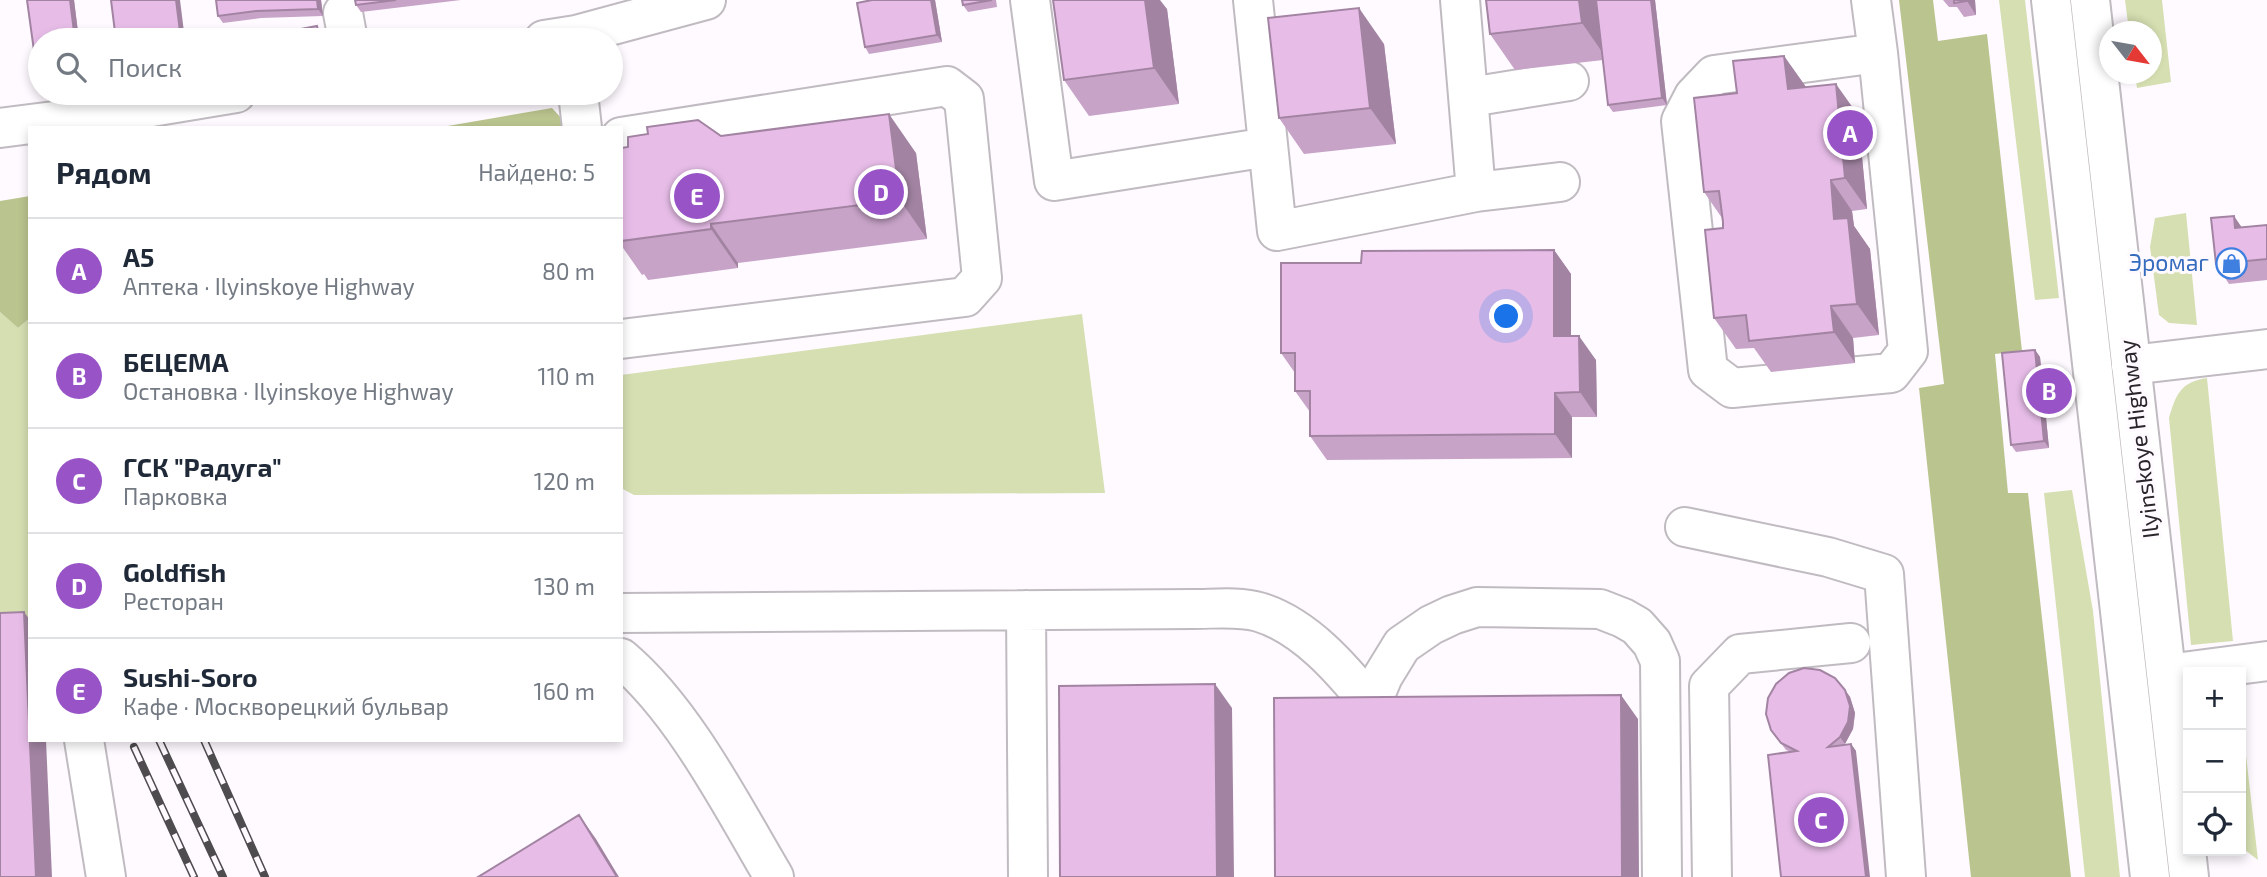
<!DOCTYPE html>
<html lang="ru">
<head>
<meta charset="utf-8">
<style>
	body { margin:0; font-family:"Exo 2",sans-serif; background:#f2f2f3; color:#1f2937 }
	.controls { position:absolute; right:21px; bottom:21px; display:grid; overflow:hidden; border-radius:0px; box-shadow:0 4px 10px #0003 }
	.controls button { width:63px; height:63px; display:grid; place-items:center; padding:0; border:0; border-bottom:2px solid #e0e1e3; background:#fff; color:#1f2937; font:35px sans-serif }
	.compass { position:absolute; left:2099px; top:21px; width:63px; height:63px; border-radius:50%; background:#fff; box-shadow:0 4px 10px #0003; rotate:121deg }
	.you { position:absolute; left:1507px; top:317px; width:24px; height:24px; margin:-18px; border:5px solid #fff; border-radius:50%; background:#1a73e8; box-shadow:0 0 0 10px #1a73e833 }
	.badge { display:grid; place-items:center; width:46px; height:46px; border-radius:50%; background:#9853c7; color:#fff; font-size:23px; font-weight:700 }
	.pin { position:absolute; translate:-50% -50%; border:4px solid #fff; box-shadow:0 2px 7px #0006 }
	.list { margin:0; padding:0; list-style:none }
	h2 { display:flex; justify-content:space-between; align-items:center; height:91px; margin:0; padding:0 28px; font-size:30px }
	h2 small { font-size:23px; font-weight:400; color:#747a83 }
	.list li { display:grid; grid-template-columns:46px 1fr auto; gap:21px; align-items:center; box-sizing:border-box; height:105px; padding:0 28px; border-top:2px solid #e0e1e3 }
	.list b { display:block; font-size:26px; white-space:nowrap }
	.list p { margin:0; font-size:23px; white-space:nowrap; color:#747a83 }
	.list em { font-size:23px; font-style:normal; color:#747a83 }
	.icon { flex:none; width:38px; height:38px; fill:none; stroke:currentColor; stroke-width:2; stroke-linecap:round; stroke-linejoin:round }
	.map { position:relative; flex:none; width:2267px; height:877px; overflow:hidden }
	.search { position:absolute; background:#fff; box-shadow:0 4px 10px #0003; left:28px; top:28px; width:595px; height:77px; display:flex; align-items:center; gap:18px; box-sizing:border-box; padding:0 24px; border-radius:38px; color:#747a83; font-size:26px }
	.panel { position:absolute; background:#fff; box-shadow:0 4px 10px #0003; left:28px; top:126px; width:595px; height:616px; border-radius:0px }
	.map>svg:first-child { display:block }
</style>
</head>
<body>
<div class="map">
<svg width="2267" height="877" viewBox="0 0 2267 877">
	<rect width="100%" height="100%" fill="#fffaff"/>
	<path fill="#d5dfb1" d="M1999 0H2025L2059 298 2035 300Z
		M2125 0H2162L2171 82 2137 88 2135 74H2152V32L2129 31Z
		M2186 213 2197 325 2169 323 2159 315 2150 247 2155 218Z
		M0 312 18 328 30 318V637L0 639Z
		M1082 314 1105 493 634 495 621 488V375Z
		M2207 378 2233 641 2191 645 2169 418C2176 395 2180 382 2207 378Z
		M2072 490 2093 611 2120 877H2085L2044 493Z
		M2241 712 2258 860 2241 847Z"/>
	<path fill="#bac48e" d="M1899 0H1933L1938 41 1987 34 2022 351 1995 354 2008 493H2028L2071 877H1971L1919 388 1944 384Z
		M552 108 563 120V128H436Z
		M30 196V318L18 328 0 312V201Z"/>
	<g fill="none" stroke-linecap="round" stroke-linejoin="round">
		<defs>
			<path id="minor" d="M1030 0 1054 181 1268 147
				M1253 0 1277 231 1476 192 1460 0
				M1871 0 1878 53 1714 75 1694 96 1681 121 1708 370 1732 388 1891 373 1908 351 1878 53
				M343 13 348 40
				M544 40 576 35 706 0
				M578 93 582 128
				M1470 97 1569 81
				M0 128 109 114 236 93
				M621 137 947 86 964 99 982 278 965 297 621 339
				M1476 192 1560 182
				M2131 365 2267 349
				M1685 527 1828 557 1884 574 1906 877
				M1026 610 1028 877
				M621 613 1193 609C1214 609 1239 606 1259 612 1305 626 1342 669 1371 705L1383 676 1402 645 1431 625 1452 615 1477 607 1600 609 1623 618 1637 626 1652 643 1660 661 1662 877
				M621 658C684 711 732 806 774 877
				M2167 674 2267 661
				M84 740 106 877
				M1712 877 1709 686 1740 654 1851 643"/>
			<path id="major" d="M2051 0 2150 877
				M2090 0 2189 877"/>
		</defs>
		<use href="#minor" stroke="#c0bbc0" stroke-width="42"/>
		<use href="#major" stroke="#c0bbc0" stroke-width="42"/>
		<use href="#minor" stroke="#fff" stroke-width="38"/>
		<use href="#major" stroke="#fff" stroke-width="38"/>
		<defs>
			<path id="rail" d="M159 740 223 877
				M204 740 265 877
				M134 747 194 877"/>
		</defs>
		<use href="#rail" stroke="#4e4c4e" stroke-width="8"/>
		<use href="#rail" stroke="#fffaff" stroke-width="5" stroke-dasharray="16" stroke-linecap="butt"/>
	</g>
	<path fill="#c7a3c8" d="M27 0H74L79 40H40V64L35 58Z
		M216 0H321L323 16 261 18 223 23 218 16Z
		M355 0H461L361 12 356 5Z
		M872 0H935L942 42 869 54 865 47Z
		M962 0H996L997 7 968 12 963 5Z
		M1655 0 1667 105 1613 112 1608 105 1603 60 1515 70 1490 34Z
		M1943 0H1975L1976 15 1964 17 1957 7H1949Z
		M1167 9 1179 104 1089 116 1064 80Z
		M1384 44 1396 144 1304 154 1279 118Z
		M1784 56 1806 87 1858 115 1867 209 1852 211 1854 226 1870 249 1879 335 1853 338 1855 363 1771 372 1754 348 1736 349 1714 318 1723 228 1722 218 1704 192 1737 93Z
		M721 136 916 153 927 239 738 263V268L648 280 644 274 642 275 621 245V148Z
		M2267 225V280L2229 284 2216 264 2242 228Z
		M1554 250 1571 274V336L1596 360 1597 417H1572V458L1327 460 1310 436V412L1295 391V373L1281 353 1361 263Z
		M2035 350 2040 357 2049 448 2016 452 2011 445Z
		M1845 690 1850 697 1855 713 1853 729 1844 745 1851 744 1856 751 1791 752 1786 750 1771 730Z"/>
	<path fill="#a284a2" d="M70 0H74L79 40H75Z
		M176 0H180L185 40H181Z
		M317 0H321L323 16 318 9Z
		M931 0H935L942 42 937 35Z
		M1145 0H1160L1167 9 1179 104 1154 68Z
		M1579 0H1600L1607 59 1582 23Z
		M1651 0H1655L1667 105 1662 98Z
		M1967 0H1975L1976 15 1967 1Z
		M1359 8 1384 44 1396 144 1370 108Z
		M317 26 322 33 323 40H320Z
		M1784 56 1806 87 1788 89Z
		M1836 84 1858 115 1867 209 1845 178Z
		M889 114 916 153 927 239 900 200Z
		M1831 180 1852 211 1854 226 1870 249 1879 335 1857 304 1834 219Z
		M2234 216 2247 235 2235 228Z
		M711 224 738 263V268L711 229Z
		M1554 250 1571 274V360L1554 336Z
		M1831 306 1853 338 1855 363 1834 332Z
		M1579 336 1596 360 1597 417 1580 392Z
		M2035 350 2040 357 2049 448 2044 441Z
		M1555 393 1572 417V458L1555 434Z
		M24 612 30 620V736Z
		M1215 684 1232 708 1234 877H1217Z
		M1845 690 1850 697 1855 713 1853 729 1845 744 1840 737Z
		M1621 695 1638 719 1639 877H1622Z
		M30 740H46L52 877H36Z
		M1851 744 1856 751 1870 877H1866Z
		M579 815 596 839 619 877H617Z"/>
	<path fill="#e7bde8" stroke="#a284a2" stroke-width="2" d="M27 0H70L75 40H40V57L35 58Z
		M111 0H176L181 40H116Z
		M216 0H317L318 9 256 11 218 16Z
		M355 0H396L356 5Z
		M872 0H931L937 35 865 47 857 3Z
		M962 0H992L963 5Z
		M1053 0H1145L1154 68 1064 80Z
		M1486 0H1579L1582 23 1490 34Z
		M1596 0H1651L1662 98 1608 105Z
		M1954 0H1967V1L1954 3Z
		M1359 8 1370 108 1279 118 1268 18Z
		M317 26 320 40H292L290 31Z
		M1784 56 1788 89 1836 84 1845 178 1831 180 1834 219 1848 218 1857 304 1831 306 1834 332 1749 341 1746 315 1714 318 1705 230 1723 228V222L1719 191 1704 192 1694 98 1737 93 1733 61Z
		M889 114 900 200 711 224V229L621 241V148L628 147V137L648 134 647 127 698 120 721 136Z
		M2234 216 2235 228 2267 225V259L2216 264 2211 218Z
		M1554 250V336H1579L1580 392 1555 393V434L1310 436V391H1295V353H1281V263H1361L1362 251Z
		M2035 350 2044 441 2011 445 2002 353Z
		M24 612 36 877H0V613Z
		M1804 668 1820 670 1835 678 1845 690 1850 706 1848 722 1840 737 1828 747 1851 744 1866 877H1781L1768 755 1797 751 1781 743 1771 730 1766 714 1768 698 1776 684 1789 673Z
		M1215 684 1217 877H1060L1059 686Z
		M1621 695 1622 877H1275L1274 698Z
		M579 815 617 877H478Z"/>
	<defs>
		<symbol id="shop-ring" viewBox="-11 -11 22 22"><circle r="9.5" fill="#fffaff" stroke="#3f7fe0" stroke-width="1.5"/><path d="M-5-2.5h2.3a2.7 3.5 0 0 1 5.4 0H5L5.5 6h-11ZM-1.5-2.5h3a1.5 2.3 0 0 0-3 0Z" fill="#3f7fe0"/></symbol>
	</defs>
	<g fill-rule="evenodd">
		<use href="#shop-ring" x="2214" y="246" width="35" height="35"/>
	</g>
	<g text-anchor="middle" stroke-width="6" stroke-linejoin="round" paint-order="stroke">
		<g font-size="23" fill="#366cbe" stroke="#fffaff" text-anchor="end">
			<text x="2209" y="271">Эромаг</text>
		</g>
		<g font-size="23" fill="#282628" stroke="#fffaff">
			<text transform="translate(2139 439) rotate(-97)" y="8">Ilyinskoye Highway</text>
		</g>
	</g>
</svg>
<div class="controls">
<button>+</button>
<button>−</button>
<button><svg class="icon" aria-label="locate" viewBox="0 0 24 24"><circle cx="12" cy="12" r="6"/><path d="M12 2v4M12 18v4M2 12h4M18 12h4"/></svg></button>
</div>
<svg class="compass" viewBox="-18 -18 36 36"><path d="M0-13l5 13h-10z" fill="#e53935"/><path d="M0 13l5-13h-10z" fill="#747a83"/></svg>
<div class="you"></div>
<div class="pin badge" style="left:1850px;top:133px">A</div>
<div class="pin badge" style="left:2049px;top:391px">B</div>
<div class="pin badge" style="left:1821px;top:820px">C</div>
<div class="pin badge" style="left:881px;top:192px">D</div>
<div class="pin badge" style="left:697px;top:196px">E</div>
<div class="search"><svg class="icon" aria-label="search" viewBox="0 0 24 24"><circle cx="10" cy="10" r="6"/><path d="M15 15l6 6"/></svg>Поиск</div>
<section class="panel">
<h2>Рядом<small>Найдено: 5</small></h2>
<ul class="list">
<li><span class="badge">A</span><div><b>A5</b><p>Аптека · Ilyinskoye Highway</p></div><em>80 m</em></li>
<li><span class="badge">B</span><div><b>БЕЦЕМА</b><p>Остановка · Ilyinskoye Highway</p></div><em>110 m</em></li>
<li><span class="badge">C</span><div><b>ГСК &quot;Радуга&quot;</b><p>Парковка</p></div><em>120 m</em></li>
<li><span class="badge">D</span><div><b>Goldfish</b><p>Ресторан</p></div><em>130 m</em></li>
<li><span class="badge">E</span><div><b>Sushi-Soro</b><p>Кафе · Москворецкий бульвар</p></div><em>160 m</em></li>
</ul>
</section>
</div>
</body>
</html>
